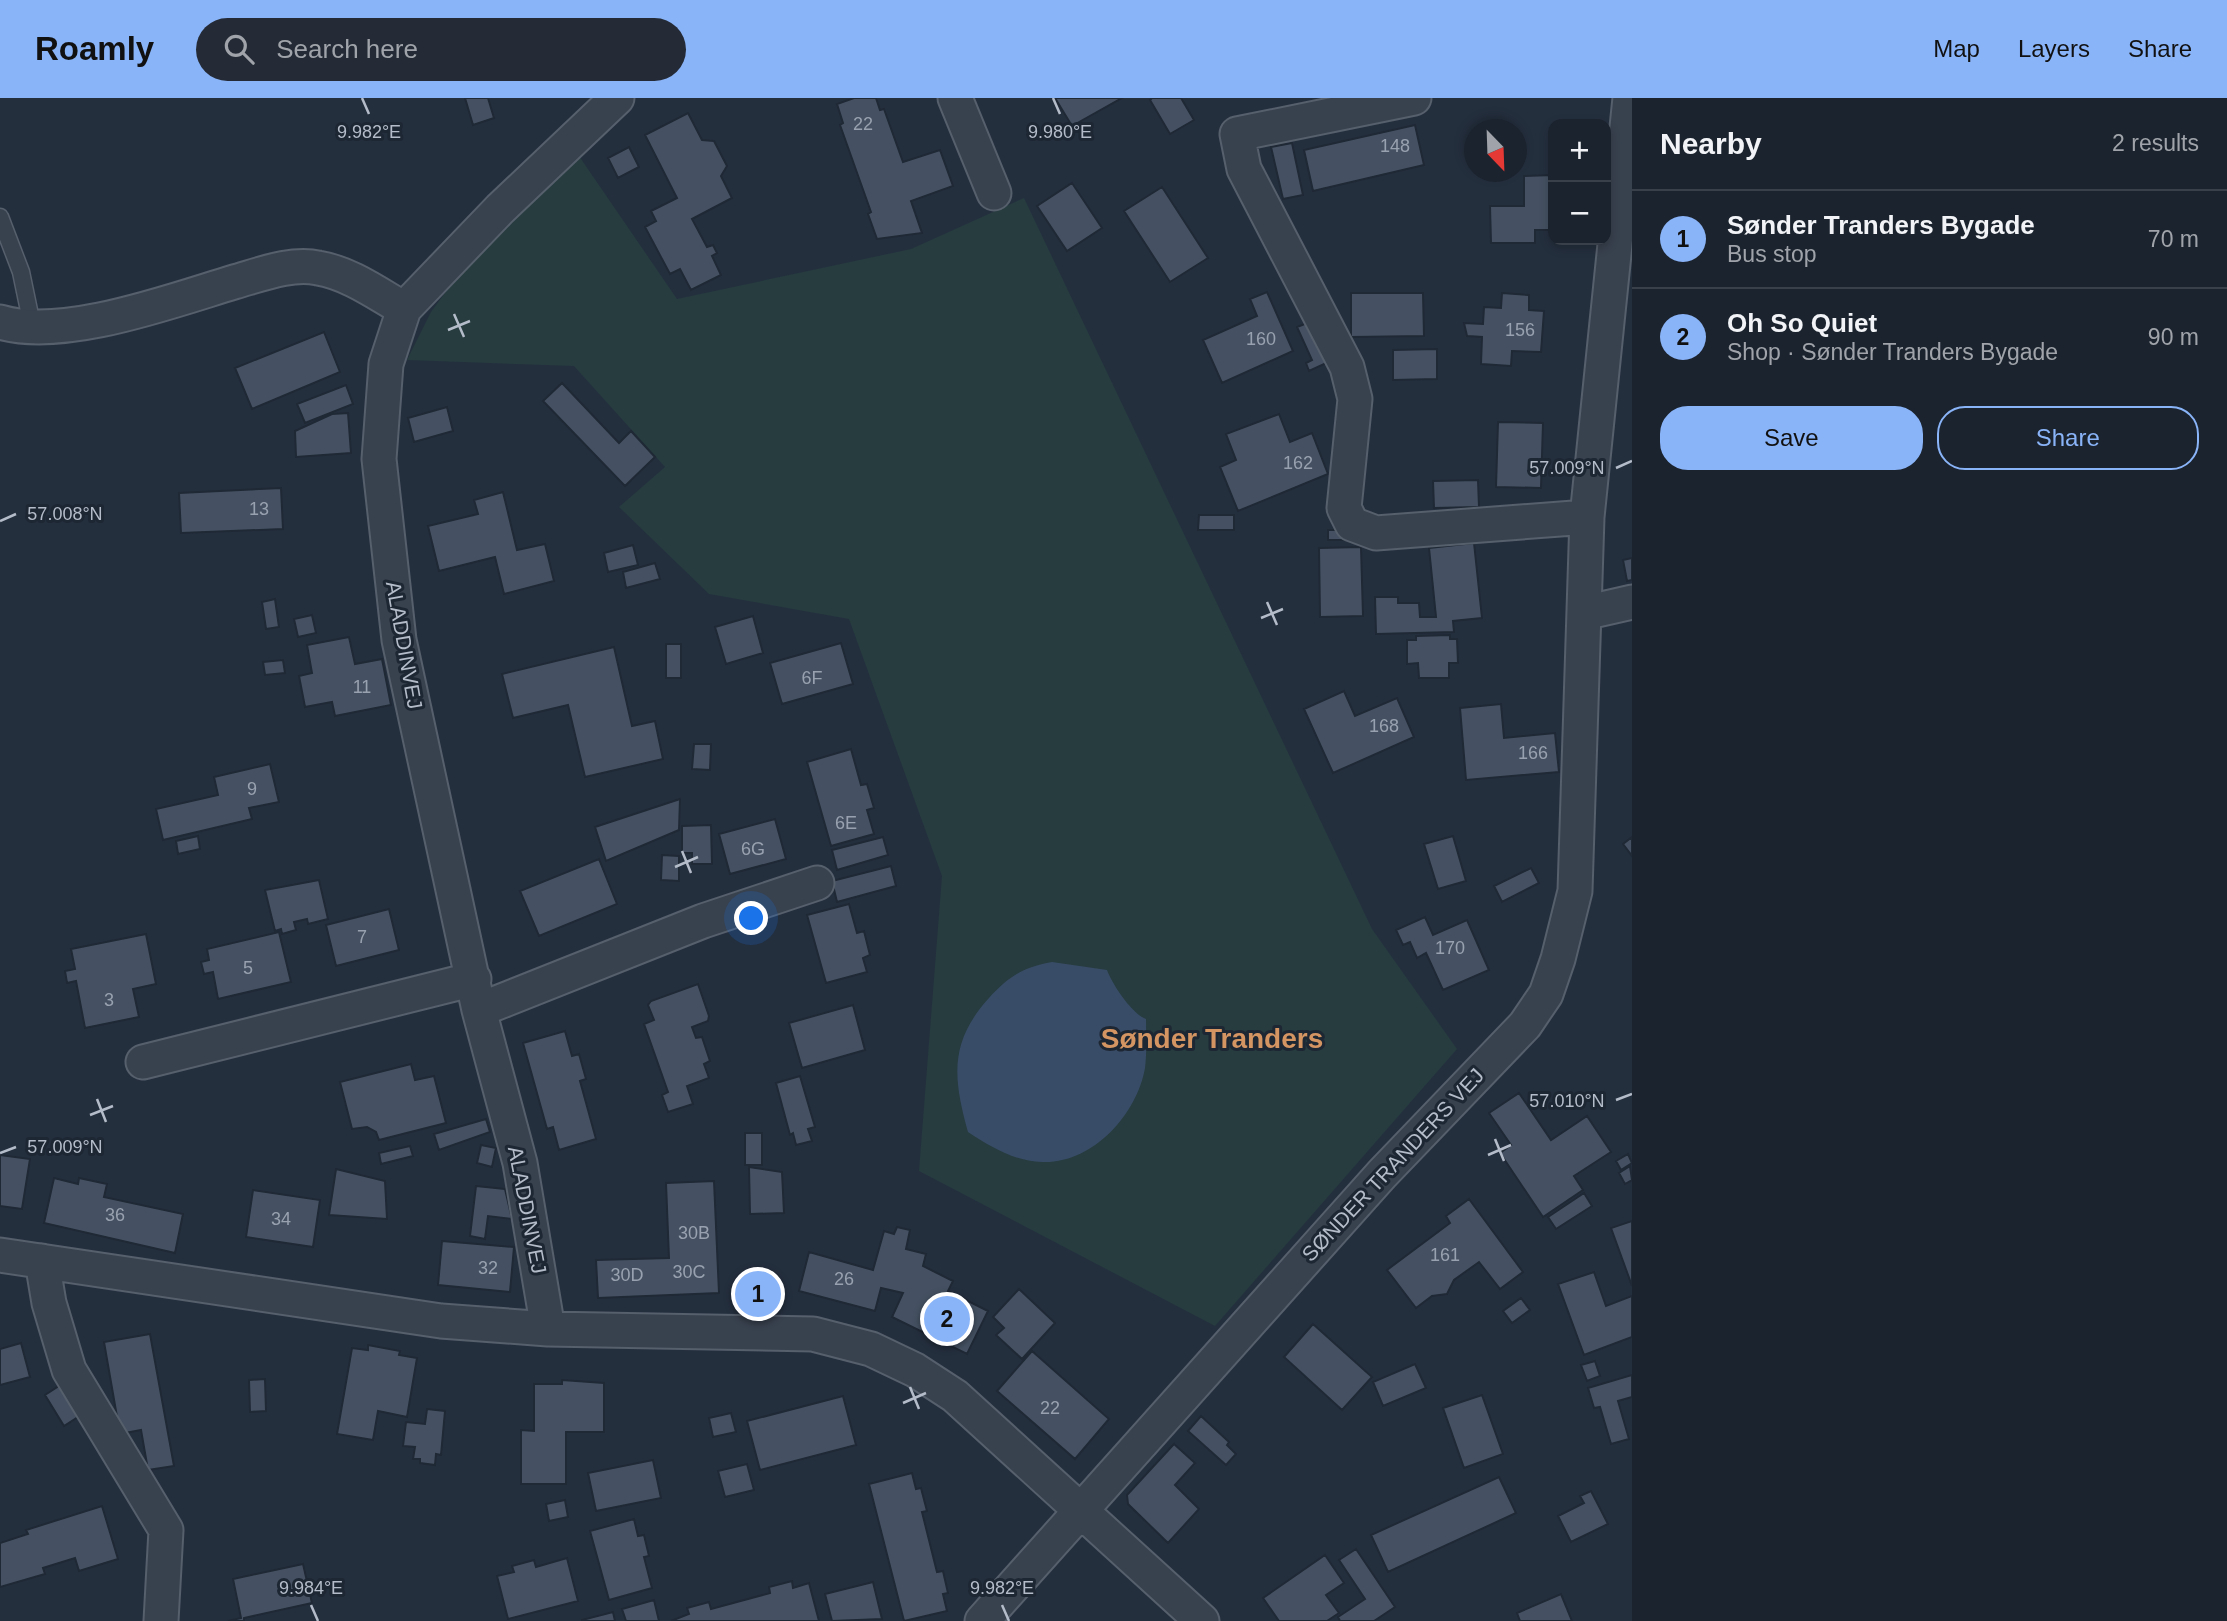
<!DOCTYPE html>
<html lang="en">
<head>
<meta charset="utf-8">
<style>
	body { margin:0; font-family:Arial,sans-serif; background:#242b36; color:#f1f3f6 }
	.controls { position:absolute; right:21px; top:21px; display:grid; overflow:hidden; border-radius:14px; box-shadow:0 4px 10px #0003 }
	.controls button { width:63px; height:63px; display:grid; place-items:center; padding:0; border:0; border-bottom:2px solid #39404a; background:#1b232e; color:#f1f3f6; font:35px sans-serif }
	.compass { position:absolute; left:1464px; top:21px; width:63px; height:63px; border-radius:50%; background:#1b232e; box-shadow:0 4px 10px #0003; rotate:157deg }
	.you { position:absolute; left:752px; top:821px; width:24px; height:24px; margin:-18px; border:5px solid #fff; border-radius:50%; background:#1a73e8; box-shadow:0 0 0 10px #1a73e833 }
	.badge { display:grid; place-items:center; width:46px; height:46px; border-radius:50%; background:#8ab4f8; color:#111; font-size:23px; font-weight:700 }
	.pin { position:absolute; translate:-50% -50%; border:4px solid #fff; box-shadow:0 2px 7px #0006 }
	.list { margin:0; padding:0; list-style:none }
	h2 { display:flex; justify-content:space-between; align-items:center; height:91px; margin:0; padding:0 28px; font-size:30px }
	h2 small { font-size:23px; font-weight:400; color:#a0a4aa }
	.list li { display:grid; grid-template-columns:46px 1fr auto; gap:21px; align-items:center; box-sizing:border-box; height:98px; padding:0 28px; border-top:2px solid #39404a }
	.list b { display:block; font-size:26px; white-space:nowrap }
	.list p { margin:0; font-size:23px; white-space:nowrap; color:#a0a4aa }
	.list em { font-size:23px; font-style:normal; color:#a0a4aa }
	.actions { display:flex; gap:14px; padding:21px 28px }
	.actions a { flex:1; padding:16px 0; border:2px solid #8ab4f8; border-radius:28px; text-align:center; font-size:24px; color:#8ab4f8 }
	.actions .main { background:#8ab4f8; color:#111 }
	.icon { flex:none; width:38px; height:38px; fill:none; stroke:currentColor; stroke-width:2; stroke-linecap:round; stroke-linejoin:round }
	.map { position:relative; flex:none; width:1632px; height:1523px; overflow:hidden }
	header { display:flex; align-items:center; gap:42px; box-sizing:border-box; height:98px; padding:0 35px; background:#8ab4f8; color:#111 }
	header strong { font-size:33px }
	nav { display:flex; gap:38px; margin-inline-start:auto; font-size:24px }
	.search { width:490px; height:63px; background:#242b36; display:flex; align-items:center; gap:18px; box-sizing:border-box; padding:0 24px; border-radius:38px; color:#a0a4aa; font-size:26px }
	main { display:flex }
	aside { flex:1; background:#1b232e }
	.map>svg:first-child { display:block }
</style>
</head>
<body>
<header>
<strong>Roamly</strong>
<div class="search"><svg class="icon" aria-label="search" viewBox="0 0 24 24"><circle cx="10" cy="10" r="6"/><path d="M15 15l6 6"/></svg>Search here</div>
<nav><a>Map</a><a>Layers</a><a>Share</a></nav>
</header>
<main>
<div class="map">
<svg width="1632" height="1523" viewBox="0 0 1632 1523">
	<rect width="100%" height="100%" fill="#242f3e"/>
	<path fill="#263c3f" d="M579 58 677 201 911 151 1024 100 1372 831 1457 951 1215 1228 919 1073 942 778 849 521 709 496 619 409 665 369 574 268 407 262 431 214 458 177Z"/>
	<path fill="#394c67" d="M1052 864 1107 872C1112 886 1132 916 1146 921 1146 937 1147 954 1145 970 1137 1016 1093 1066 1042 1064 1014 1063 991 1049 968 1034 953 980 949 944 989 900 1009 878 1024 869 1052 864Z"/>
	<path fill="#455162" stroke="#1f2835" stroke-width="2" d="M465 0H488L494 20 473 27Z
		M854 0H876L880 12 884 11 903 64 940 52 953 88 911 103 922 135 877 141 868 116 871 114 840 27 843 25 837 6Z
		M1055 0H1122L1072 28Z
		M1152 0H1181L1194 22 1170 36 1150 2Z
		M688 15 702 42 714 43 727 68 721 78 732 100 692 121 707 149 713 147 717 155 712 158 721 177 691 192 680 171 670 176 645 129 656 123 651 113 677 100 645 37Z
		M1415 27 1424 67 1313 93 1304 52Z
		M1292 45 1303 97 1283 101 1271 49Z
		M629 49 639 69 618 80 608 60Z
		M1553 77V132H1535V145H1491L1490 108H1524V78Z
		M1072 85 1102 130 1067 153 1037 108Z
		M1162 89 1208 160 1170 184 1124 113Z
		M1267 194 1293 253 1222 285 1203 242 1257 218 1250 201Z
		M1351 195H1423L1424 238 1351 239Z
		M1502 195 1529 197V212L1544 213 1541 254 1512 253 1511 268 1481 266 1482 239 1467 238 1464 225 1483 226 1484 209 1501 210Z
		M1315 222 1333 262 1309 273 1306 265 1312 262 1297 229Z
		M324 234 340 274 252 311 235 270Z
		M1437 251V281L1393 282V252Z
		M562 285 619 345 631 333 655 359 625 388 543 303Z
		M346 287 353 306 305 325 297 306Z
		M447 309 453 333 414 344 408 320Z
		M348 315 351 355 296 359 295 333 332 316Z
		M1279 316 1290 344 1312 335 1328 376 1238 413 1220 369 1236 362 1226 336Z
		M1498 324 1543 325 1541 390 1496 389Z
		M1478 382 1479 409 1434 410 1433 383Z
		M281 390 283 431 181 435 179 395Z
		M503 394 517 452 545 446 554 483 504 496 495 459 439 473 428 428 478 416 474 402Z
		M1199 417H1234V432H1198Z
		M1328 432H1350V442H1328Z
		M1474 445 1482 520 1453 523 1454 534 1376 536 1375 499H1398V505H1419L1420 519H1436L1429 450Z
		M633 447 638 467 608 474 604 455Z
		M1361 449 1363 518 1320 519 1319 450Z
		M1632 460V482L1627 483 1623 462Z
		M655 465 660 481 626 490 623 474Z
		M275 501 279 529 266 531 262 504Z
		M312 517 316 535 298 539 294 521Z
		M753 518 763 555 726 566 715 529Z
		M1450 537V541H1457L1458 565H1449V580H1419L1418 565 1407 566V542H1416V538Z
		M349 539 355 566 382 561 391 607 335 618 332 604 305 609 299 578 312 575 307 547Z
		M841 545 853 586 782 606 770 565Z
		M666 546H681V580H666Z
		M614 549 632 628 655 623 663 661 585 679 568 607 513 620 502 576Z
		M283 562 285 575 265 577 263 564Z
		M1344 593 1355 618 1397 600 1414 639 1333 675 1304 611Z
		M1501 606 1504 640 1555 635 1559 674 1466 682 1460 610Z
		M694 646H711L710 672 692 671Z
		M851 651 861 687 867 686 874 710 867 712 874 736 831 748 807 664Z
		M270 666 279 704 249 710 252 721 163 742 156 711 218 697 214 679Z
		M680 701 679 732 606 763 595 729Z
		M775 721 786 761 730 776 719 736Z
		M711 727 712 766H692V755H682V728Z
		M198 738 200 751 178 756 176 743Z
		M1453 738 1466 783 1438 791 1424 746Z
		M883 739 888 757 837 772 832 752Z
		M1632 739V758L1623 746Z
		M662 757 679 758V783L661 782Z
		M599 761 617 806 539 838 520 793Z
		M891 768 896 788 837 804 832 783Z
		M1531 770 1539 785 1502 804 1494 788Z
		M319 782 328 821 308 826 307 821 294 824 296 832 282 836 281 831 275 833 265 792Z
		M849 806 857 835 864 833 870 857 863 860 867 874 826 885 807 817Z
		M389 811 399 852 336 868 326 827Z
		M1425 819 1433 837 1467 822 1489 872 1443 892 1426 855 1417 860 1410 844 1403 847 1396 832Z
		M279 834 291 884 218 901 213 874 204 876 201 864 209 862 207 851Z
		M146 836 156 886 133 891 139 919 85 930 76 883 67 885 65 873 75 871 71 851Z
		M698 886 709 918 708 923 692 929 696 940 702 939 710 963 704 966 709 980 687 988 693 1006 668 1014 662 997 668 994 644 926 654 922 648 907 651 903Z
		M853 907 865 952 802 970 789 925Z
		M565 933 572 958 579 956 586 981 580 983 596 1041 559 1052 553 1029 547 1031 523 945Z
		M411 966 415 982 434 978 446 1025 379 1042 376 1034 367 1029 352 1031 340 984Z
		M800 978 815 1029 808 1031 812 1043 796 1047 793 1035 790 1037 776 985Z
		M1519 995 1551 1042 1587 1018 1611 1054 1574 1078 1583 1092 1543 1119 1500 1055 1511 1047 1489 1015Z
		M486 1021 490 1034 439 1052 434 1036Z
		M745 1035H762V1067H745Z
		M481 1047 496 1050 492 1069 477 1065Z
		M410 1048 413 1058 381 1066 379 1055Z
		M1628 1056 1632 1065 1621 1072 1616 1063Z
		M0 1057 30 1061 22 1111 0 1108Z
		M1630 1068 1632 1082 1625 1086 1619 1075Z
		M749 1069 782 1074 784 1115 750 1116Z
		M336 1071 385 1083 387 1121 329 1117Z
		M54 1080 78 1086 79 1080 107 1086 104 1099 183 1116 175 1155 44 1125Z
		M714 1083 719 1195 598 1200 596 1162 669 1160 666 1085Z
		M476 1088 505 1091 512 1121 488 1118 485 1141 470 1138Z
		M253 1092 320 1102 313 1149 246 1139Z
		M1584 1095 1592 1108 1556 1131 1548 1119Z
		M1469 1101 1523 1174 1500 1191 1479 1164 1454 1182 1447 1196 1432 1198 1416 1210 1387 1172 1450 1125 1446 1118Z
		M1632 1123V1188L1611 1130Z
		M897 1129 910 1132 906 1151 926 1156 923 1168 953 1183 948 1193 988 1213 967 1256 892 1219 903 1195 881 1190 875 1213 799 1193 809 1154 873 1172 884 1133 894 1136Z
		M442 1143 514 1149 510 1194 438 1187Z
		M1594 1174 1606 1208 1632 1198V1239L1584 1257 1558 1186Z
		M1019 1191 1055 1225 1022 1261 996 1237 1004 1230 993 1219Z
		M1521 1200 1530 1212 1512 1225 1503 1213Z
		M1313 1226 1372 1279 1342 1312 1284 1259Z
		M150 1236 174 1368 148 1372 141 1332 120 1336 104 1244Z
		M21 1245 30 1279 0 1287V1251Z
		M368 1247 400 1253 399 1257 417 1260 407 1319 378 1313 373 1342 337 1336 352 1250 368 1252Z
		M1032 1253 1109 1321 1075 1361 997 1293Z
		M1595 1263 1600 1278 1587 1283 1581 1267Z
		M1415 1266 1426 1290 1383 1308 1373 1284Z
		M1632 1277V1299L1618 1303 1629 1341 1611 1346 1600 1309 1594 1310 1588 1290Z
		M265 1281 266 1313 250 1314 249 1282Z
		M562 1282 604 1285V1334H566V1386H521V1332L534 1333V1286H562Z
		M62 1286 81 1317 64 1328 45 1297Z
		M1482 1297 1503 1356 1464 1370 1443 1310Z
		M843 1298 856 1347 760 1372 747 1323Z
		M427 1311 445 1313 441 1357 436 1356 435 1367 420 1365V1361H413L415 1349 403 1348 406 1324 425 1326Z
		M731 1315 736 1334 713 1339 709 1320Z
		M1201 1318 1229 1344 1227 1347 1236 1356 1226 1367 1188 1333Z
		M1174 1346 1195 1365 1175 1387 1199 1411 1168 1445 1128 1406 1127 1397Z
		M653 1362 661 1400 596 1413 588 1375Z
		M747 1366 754 1392 725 1399 718 1373Z
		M912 1375 916 1391 921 1390 927 1413 922 1414 937 1474 943 1473 948 1495 943 1496 947 1513 904 1523 869 1386Z
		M1499 1379 1516 1415 1388 1474 1371 1437Z
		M1591 1393 1608 1426 1571 1444 1558 1418 1584 1405 1580 1398Z
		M565 1402 568 1419 549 1423 546 1406Z
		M102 1408 118 1461 79 1473 75 1460 43 1470 45 1476 0 1489V1445L28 1436 26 1432Z
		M634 1421 638 1438 644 1437 649 1458 644 1459 652 1490 609 1502 590 1433Z
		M1356 1451 1395 1509 1374 1523H1340L1338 1519 1365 1501 1339 1462Z
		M1325 1457 1344 1485 1326 1497 1339 1515 1327 1523H1279L1263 1500Z
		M567 1460 578 1503 508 1521 497 1478 514 1474 512 1468 534 1462 536 1469Z
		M303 1466 312 1505 244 1520V1523H228L241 1520 233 1481Z
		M792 1483 793 1490 809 1485 819 1523H671L689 1516 687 1510 709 1504 711 1511 770 1495 769 1489Z
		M873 1484 882 1521 832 1523 825 1496Z
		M1561 1496 1572 1523H1520L1517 1515Z
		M654 1502 659 1523H626L622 1511Z
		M613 1514 615 1523H582V1522Z"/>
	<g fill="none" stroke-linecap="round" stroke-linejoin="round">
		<defs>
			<path id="service" d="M0 119 21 174 32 227"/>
			<path id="minor" d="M955 0 994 95
				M1414 0 1237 36 1244 71 1347 269 1355 301 1344 410 1352 426 1376 435 1587 419
				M0 224C63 243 171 203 234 184 259 177 292 164 318 170 349 175 378 196 404 211
				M1584 515 1632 504
				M479 912 703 823 817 785
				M143 964 474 881
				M0 1157 441 1223 548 1231 813 1236 871 1251 915 1272 955 1298 1202 1523
				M42 1163 49 1205 69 1272 166 1432 161 1523
				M548 1231 520 1065 479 912 399 542 379 361 386 266 404 211 500 111 617 0
				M982 1523 1382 1076 1525 927 1546 896 1558 861 1575 793 1587 419 1630 0"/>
		</defs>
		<use href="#service" stroke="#565f6c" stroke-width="19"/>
		<use href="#minor" stroke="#565f6c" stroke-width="37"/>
		<use href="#service" stroke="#38414e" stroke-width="16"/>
		<use href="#minor" stroke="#38414e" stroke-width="33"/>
	</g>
	<path fill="none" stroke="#b4bcc9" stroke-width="2.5" d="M362 0 369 16M1053 0 1060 16M454 216 464 239M448 232 470 223M1616 370 1632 363M0 423 16 416M1267 504 1277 527M1261 520 1283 511M682 753 691 775M675 769 698 759M97 1001 106 1024M1616 1002 1632 996M90 1017 113 1008M1495 1041 1504 1063M0 1055 16 1049M1488 1057 1511 1047M910 1289 919 1311M903 1305 926 1295M311 1507 318 1523M1002 1507 1009 1523"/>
	<g text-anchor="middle" stroke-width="6" stroke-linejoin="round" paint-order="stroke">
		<g font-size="18" fill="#98a1af">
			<text x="863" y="32">22</text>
			<text x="1395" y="54">148</text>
			<text x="1520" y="238">156</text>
			<text x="1261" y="247">160</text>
			<text x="1298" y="371">162</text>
			<text x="259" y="417">13</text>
			<text x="812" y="586">6F</text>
			<text x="362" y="595">11</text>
			<text x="1384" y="634">168</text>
			<text x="1533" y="661">166</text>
			<text x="252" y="697">9</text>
			<text x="846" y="731">6E</text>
			<text x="753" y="757">6G</text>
			<text x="362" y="845">7</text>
			<text x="1450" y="856">170</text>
			<text x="248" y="876">5</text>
			<text x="109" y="908">3</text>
			<text x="115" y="1123">36</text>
			<text x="281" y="1127">34</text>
			<text x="694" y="1141">30B</text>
			<text x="1445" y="1163">161</text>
			<text x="488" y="1176">32</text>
			<text x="689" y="1180">30C</text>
			<text x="627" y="1183">30D</text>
			<text x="844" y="1187">26</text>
			<text x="1050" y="1316">22</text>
		</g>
		<g font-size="21" fill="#b4bcc9" stroke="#1d2633">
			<text transform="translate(404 547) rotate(80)" y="7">ALADDINVEJ</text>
			<text transform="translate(1393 1067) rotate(-47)" y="7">SØNDER TRANDERS VEJ</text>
			<text transform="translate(527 1112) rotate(79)" y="7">ALADDINVEJ</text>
		</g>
		<g font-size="28" font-weight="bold" fill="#d59563" stroke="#1d2633">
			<text x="1212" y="950">Sønder Tranders</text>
		</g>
	</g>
	<g font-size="18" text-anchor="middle" fill="#b4bcc9" stroke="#1d2633" stroke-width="6" stroke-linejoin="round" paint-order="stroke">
		<text x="369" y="40">9.982°E</text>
		<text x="1060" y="40">9.980°E</text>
		<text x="1567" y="376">57.009°N</text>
		<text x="65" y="422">57.008°N</text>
		<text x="1567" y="1009">57.010°N</text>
		<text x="65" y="1055">57.009°N</text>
		<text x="311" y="1496">9.984°E</text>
		<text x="1002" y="1496">9.982°E</text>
	</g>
</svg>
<div class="controls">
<button>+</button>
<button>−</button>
</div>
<svg class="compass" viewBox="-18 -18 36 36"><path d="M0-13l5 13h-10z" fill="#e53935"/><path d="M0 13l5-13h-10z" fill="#a0a4aa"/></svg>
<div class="you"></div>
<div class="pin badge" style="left:758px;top:1196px">1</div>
<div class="pin badge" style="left:947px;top:1221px">2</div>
</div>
<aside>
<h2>Nearby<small>2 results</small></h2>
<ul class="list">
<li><span class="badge">1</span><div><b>Sønder Tranders Bygade</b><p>Bus stop</p></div><em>70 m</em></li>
<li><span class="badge">2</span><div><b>Oh So Quiet</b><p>Shop · Sønder Tranders Bygade</p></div><em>90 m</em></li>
</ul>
<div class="actions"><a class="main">Save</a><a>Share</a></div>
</aside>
</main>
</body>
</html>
